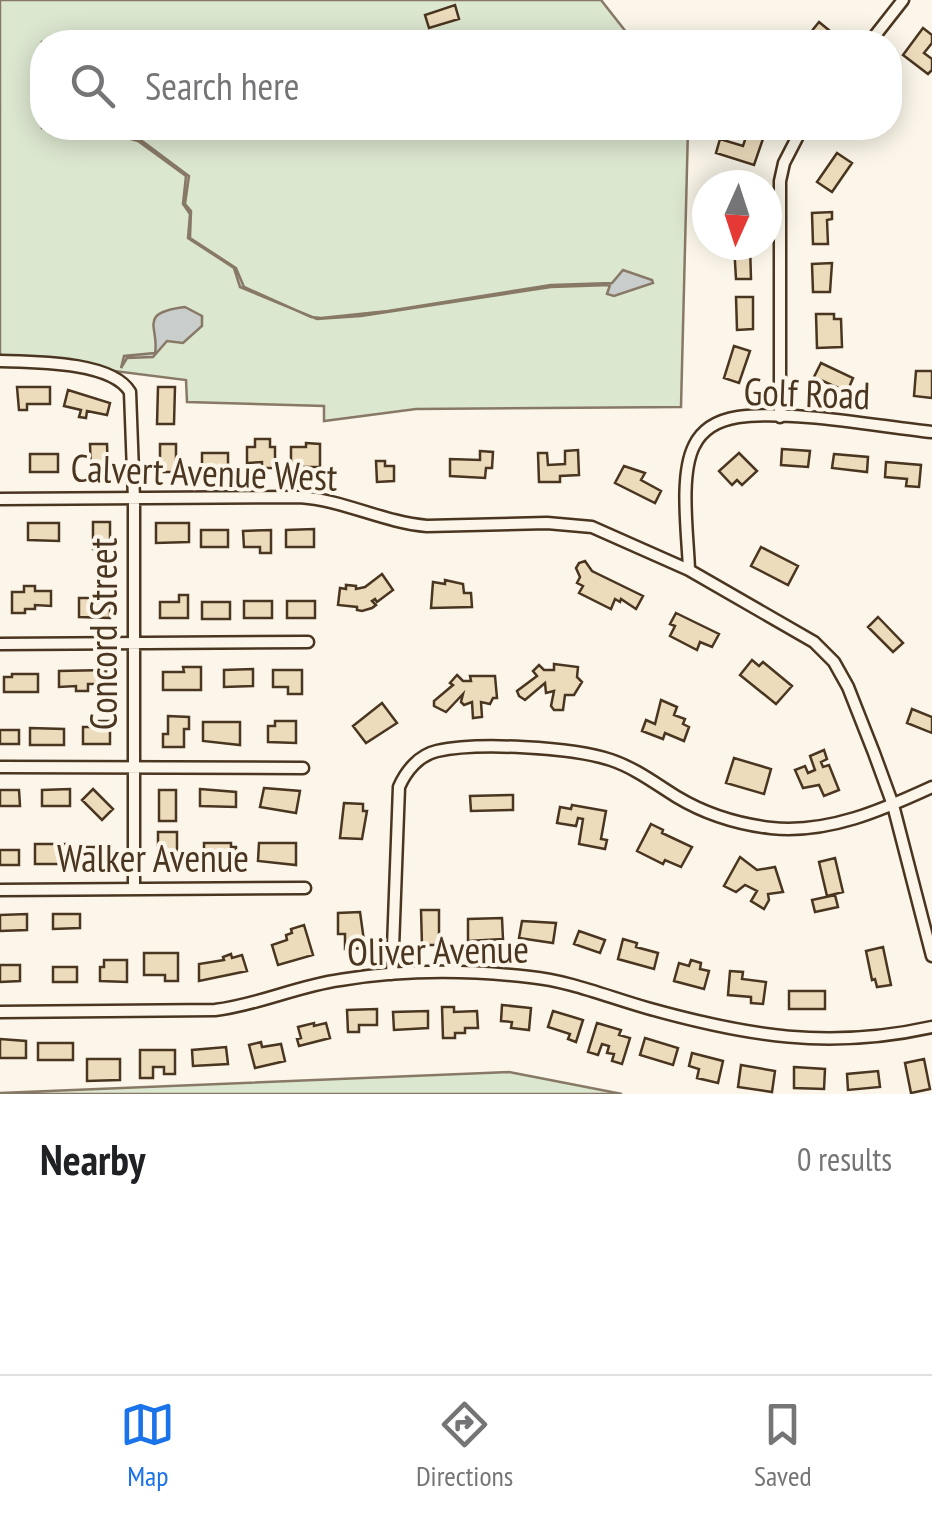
<!DOCTYPE html>
<html lang="en">
<head>
<meta charset="utf-8">
<style>
	body { margin:0; font-family:"PT Sans Narrow",sans-serif; background:#f6f6f6; color:#202124 }
	.compass { position:absolute; left:692px; top:170px; width:90px; height:90px; border-radius:50%; background:#fff; box-shadow:0 5px 25px #0003; rotate:183deg }
	.list { margin:0; padding:0; list-style:none }
	h2 { display:flex; justify-content:space-between; align-items:center; height:130px; margin:0; padding:0 40px; font-size:42px }
	h2 small { font-size:32px; font-weight:400; color:#757577 }
	.icon { flex:none; width:55px; height:55px; fill:none; stroke:currentColor; stroke-width:2; stroke-linecap:round; stroke-linejoin:round }
	.map { position:relative; flex:none; width:932px; height:1094px; overflow:hidden }
	.search { position:absolute; background:#fff; box-shadow:0 5px 25px #0003; left:30px; right:30px; top:30px; height:110px; display:flex; align-items:center; gap:25px; box-sizing:border-box; padding:0 35px; border-radius:40px; color:#757577; font-size:38px }
	.sheet { height:280px; background:#fff }
	nav { display:flex; justify-content:space-around; align-items:center; box-sizing:border-box; height:140px; border-top:2px solid #e0e0e0; background:#fff; font-size:28px; color:#757577 }
	nav a { display:grid; justify-items:center; gap:5px }
	nav .on { color:#1a73e8 }
	.map>svg:first-child { display:block }
</style>
</head>
<body>
<div class="map">
<svg width="932" height="1094" viewBox="0 0 932 1094">
	<rect width="100%" height="100%" fill="#fbf6e9"/>
	<path fill="#dce7d0" stroke="#887966" stroke-width="2.5" d="M0 0H601L634 42H42V128H688L681 407 416 409 324 421V406L187 402 186 380 51 363 0 361Z
		M509 1072 622 1094H0V1093Z"/>
	<path fill="#c9cecd" stroke="#887966" stroke-width="2.5" d="M117 135 138 138 189 176 185 204 191 211 190 238 236 268 244 287 311 317 321 318 388 311 551 285 612 283 623 270 652 280 653 283 614 296 607 294 610 285 551 287 361 316 317 319 240 287 234 268 188 238 190 214 183 204 186 176 138 141Z
		M185 307 202 316V326L183 343 167 341 153 357 127 358 121 368 124 356 155 353C160 328 136 313 185 307Z"/>
	<path fill="#ecdcbc" stroke="#4a3520" stroke-width="2.5" d="M455 5 459 19 429 28 425 15Z
		M819 22 836 36 831 42H803Z
		M923 28 932 35V43L924 53 932 59V70L928 74 903 55Z
		M749 128 765 133 754 165 716 153 720 139 743 146Z
		M837 153 852 163 832 192 817 182Z
		M832 212V219L827 220 828 244H813L812 213Z
		M734 245H750L751 279H736Z
		M832 263 830 292H813L812 264Z
		M736 297H753V329L737 330Z
		M816 314H834V319H841L842 347 817 348Z
		M734 346 750 351 739 383 724 378Z
		M821 363 853 378 847 392 814 377Z
		M916 371H932V398L914 396Z
		M17 387H50V404H27V410H19Z
		M158 387H175L174 424H157Z
		M68 390 110 403 107 415 87 411 86 418 79 417 81 410 64 406Z
		M255 439H270V447H275V468H262V462L247 463V447H255Z
		M306 443 320 444V467H291V447H306Z
		M90 444H107L108 472H91Z
		M160 444H176V472H160Z
		M782 449 810 451 808 467 781 465Z
		M578 450 579 475 560 476V482H539L538 453H547L548 465 565 464V451Z
		M480 451 493 452 492 468H486L485 478 450 476V459L480 460Z
		M202 453H228V472H202Z
		M739 453 757 471 742 485 737 480 732 485 719 471Z
		M30 454H58V472H30Z
		M834 454 868 457 867 472 832 468Z
		M376 461H385V466H394V481L377 482Z
		M886 462 921 465 919 487 906 486 907 479 885 477Z
		M624 466 645 473 641 480 661 491 655 503 615 483Z
		M93 522H110V549H93Z
		M28 523H59V541L28 540Z
		M156 523H189V542L156 543Z
		M314 529V547H286V530Z
		M201 530H228V547H201Z
		M271 530V553H260V547H244L243 531Z
		M761 547 798 566 788 585 751 566Z
		M585 561 592 571 643 596 636 609 621 599 620 602 615 599 611 609 579 593 583 586 577 583 580 577 576 568 579 563Z
		M382 574 393 590 377 602 375 599 372 601 376 605 372 608 362 611 357 610V607L338 605 340 588 346 589V585L356 586V589L365 587Z
		M445 580 463 584 464 593H471L472 607 431 608 433 582 445 584Z
		M24 586H35V591H51V606L35 605V609H25V613H12V592H24Z
		M179 595H188V618H160V602H179Z
		M79 598H110V618L79 617Z
		M244 601H272V618H244Z
		M287 601H315V618H287Z
		M202 602H230V619H202Z
		M676 613 719 634 712 647 700 642 697 650 670 636 675 626 670 624Z
		M878 617 903 643 893 652 868 627Z
		M752 660 759 666 763 662 792 686 776 704 740 675Z
		M554 664 578 667 577 677 582 682 574 695H565L563 710H554L551 706 554 691 546 693 545 683 525 700 519 696 517 691 537 676 533 671 539 665 544 670H554Z
		M183 667H201V690H163V672H184Z
		M253 669V686L224 687V670Z
		M106 670V684H88V691H76V686L59 687V671Z
		M273 670H302V694H288V687H273Z
		M12 674H38V692H4V677H12Z
		M457 675 463 681H471L470 676H495L497 698H493L490 704 481 702 482 717 473 718 472 702 464 705 461 702 463 694 446 712 434 706V701L453 685 450 683Z
		M661 700 677 707 674 715 685 719 683 724 689 727 684 741 665 733 663 739 642 731 646 720 655 724Z
		M382 703 397 723 366 743 353 726Z
		M912 709 932 717V733L907 723Z
		M168 716 189 717V729H184V747H163V734H168Z
		M99 721H110V744H83V727H99Z
		M275 721H296V743L268 742V726H275Z
		M203 722H240V745L203 741Z
		M30 728 64 729V745H30Z
		M0 730H19V744H0Z
		M824 750 827 759 821 762 823 767 829 765 839 790 824 796 819 785 803 788 795 770 805 766 808 773 815 770 810 756Z
		M734 758 771 769 764 794 726 783Z
		M264 788 300 791 296 813 260 807Z
		M70 789V806H42V790Z
		M93 789 113 809 102 820 82 800Z
		M200 789 236 792V807L200 806Z
		M0 790H19L20 806H0Z
		M159 790H176V821H159Z
		M513 795V810L471 811 470 796Z
		M344 803 363 804V811H367L362 839 340 838Z
		M572 805 606 811 601 839 607 840 605 849 579 844 583 819 578 818 576 826 557 823 560 807 571 809Z
		M651 824 663 830 662 833 692 847 681 867 665 860 663 864 637 851Z
		M158 832H177V864H162V858H158Z
		M204 843H231V847H236V860H225V865L204 861Z
		M259 843H296V865L258 861Z
		M35 844H70V864H35Z
		M83 847H111V865H83Z
		M0 850H19V865H0Z
		M740 857 757 870 775 867 783 892 768 894 769 900 764 909 751 901 757 891 745 885 736 892 724 886Z
		M835 858 843 892 827 896 819 862Z
		M835 895 838 907 815 912 812 900Z
		M421 910H439V945H422Z
		M360 912 365 948 345 949V934H338V913Z
		M27 914V930L0 931V915Z
		M53 914H80V928L53 929Z
		M502 918 503 939 468 941V919Z
		M522 921 556 923 553 943 519 938Z
		M304 925 313 955 278 965 272 945 287 940 286 935 292 933 291 929Z
		M579 931 605 940 600 953 574 944Z
		M623 939 637 943 636 947 658 953 654 969 618 959Z
		M883 947 891 985 877 987 875 979 872 980 866 951Z
		M144 953H178V981H165V975H144Z
		M231 954 232 958 242 955 247 971 199 981V964L224 960 223 957Z
		M104 960H127V982L100 981V967H104Z
		M691 960 701 963 700 969 709 971 704 989 674 981 679 963 689 966Z
		M0 965H20V981L0 982Z
		M53 967H77V982H53Z
		M730 971 743 972 742 979 766 982 763 1004 751 1003V997L728 995Z
		M789 991H825V1009H789Z
		M502 1005 531 1008 529 1030 511 1028 512 1022 501 1021Z
		M442 1007H454V1012L477 1011 478 1028H465V1033H455V1038H443Z
		M377 1009V1025H359V1032H348L347 1010Z
		M428 1011V1028L394 1030 393 1012Z
		M553 1011 583 1020 576 1042 568 1039 570 1034 548 1027Z
		M314 1023V1026L326 1023 330 1038 299 1046 297 1039 301 1038 298 1027Z
		M597 1023 621 1030 619 1035 630 1038 622 1064 612 1061 614 1054 607 1053 609 1046 602 1044 598 1055 588 1052Z
		M645 1038 678 1048 673 1065 640 1055Z
		M0 1039 26 1041V1058H0Z
		M261 1042 262 1047 281 1044 285 1061 255 1068 249 1045Z
		M38 1043H73V1060H38Z
		M226 1047 228 1064 193 1066 192 1050Z
		M140 1050H175V1074H164V1067H153V1078H140Z
		M692 1053 723 1061 718 1083 697 1078 699 1069 689 1066Z
		M87 1059H120V1080L87 1081Z
		M924 1059 930 1089 911 1093 905 1063Z
		M741 1065 775 1071 772 1092 738 1087Z
		M794 1067 825 1069 824 1089 794 1088Z
		M878 1071 880 1087 848 1090 847 1074Z"/>
	<g fill="none" stroke-linecap="round" stroke-linejoin="round">
		<defs>
			<path id="street" d="M870 42 903 0
				M0 361C33 362 112 361 130 392L134 499V889
				M780 417V181L784 163 802 128
				M0 499 299 497C344 500 382 522 427 526L547 523 592 527 689 570 814 642 834 662 848 687 874 753 893 805 932 956
				M689 570C688 536 679 476 694 446 702 429 719 420 738 417 792 410 876 426 932 432
				M0 644 308 642
				M0 767 303 768
				M0 890 305 888
				M392 974 399 787C406 771 419 755 437 751 477 742 572 747 611 760 635 768 656 784 677 797 707 815 737 824 771 828 828 834 882 810 932 787
				M0 1012 215 1010C258 1005 297 986 340 980 401 970 469 970 530 977 570 981 608 997 647 1008 747 1036 829 1050 932 1027"/>
		</defs>
		<use href="#street" stroke="#4a3520" stroke-width="15"/>
		<use href="#street" stroke="#fbf6e9" stroke-width="10"/>
	</g>
	<g text-anchor="middle" stroke-width="8" stroke-linejoin="round" paint-order="stroke">
		<g font-size="38" fill="#4a3520" stroke="#fbf6e9">
			<text transform="translate(807 394) rotate(2)" y="13">Golf Road</text>
			<text transform="translate(204 473) rotate(2)" y="13">Calvert Avenue West</text>
			<text transform="translate(104 634) rotate(-90)" y="13">Concord Street</text>
			<text x="153" y="872">Walker Avenue</text>
			<text transform="translate(438 951) rotate(-1)" y="13">Oliver Avenue</text>
		</g>
	</g>
</svg>
<svg class="compass" viewBox="-18 -18 36 36"><path d="M0-13l5 13h-10z" fill="#e53935"/><path d="M0 13l5-13h-10z" fill="#757577"/></svg>
<div class="search"><svg class="icon" aria-label="search" viewBox="0 0 24 24"><circle cx="10" cy="10" r="6"/><path d="M15 15l6 6"/></svg>Search here</div>
</div>
<section class="sheet">
<h2>Nearby<small>0 results</small></h2>
<ul class="list">
</ul>
</section>
<nav>
<a class="on"><svg class="icon" aria-label="map" viewBox="0 0 24 24"><path d="M3 6l6-2 6 2 6-2v14l-6 2-6-2-6 2zM9 4v14M15 6v14"/></svg>Map</a>
<a><svg class="icon" aria-label="directions" viewBox="0 0 24 24"><path d="M12 3l9 9-9 9-9-9zM9 14v-3h6M13 9l2 2-2 2"/></svg>Directions</a>
<a><svg class="icon" aria-label="saved" viewBox="0 0 24 24"><path d="M7 4h10v16l-5-4-5 4z"/></svg>Saved</a>
</nav>
</body>
</html>
